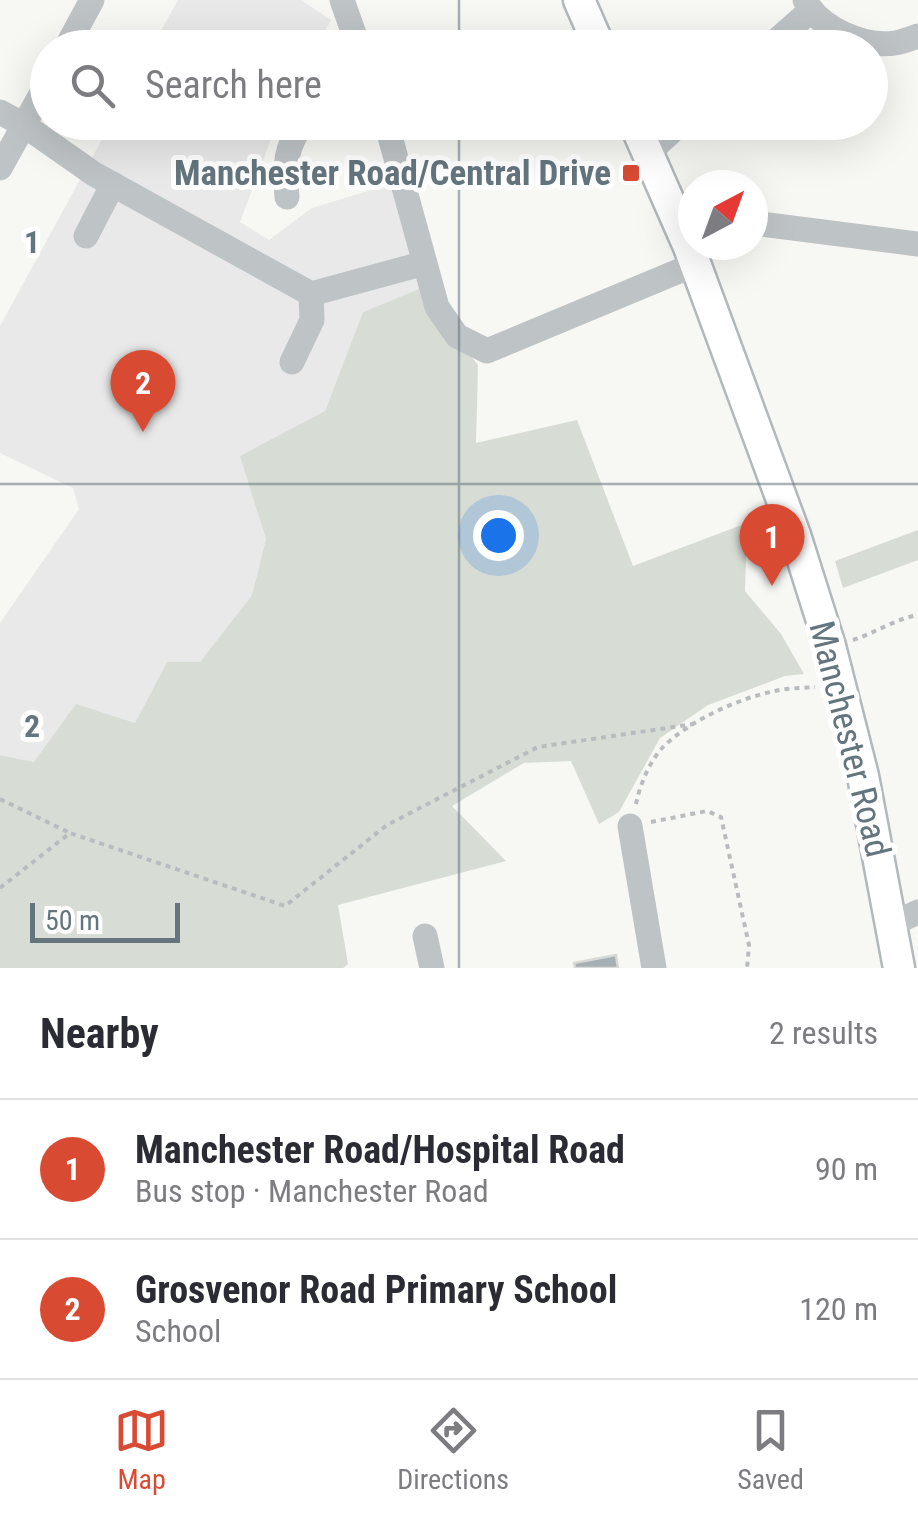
<!DOCTYPE html>
<html lang="en">
<head>
<meta charset="utf-8">
<style>
	body { margin:0; font-family:"Roboto Condensed",sans-serif; background:#f2f2f3; color:#2b2b33 }
	.compass { position:absolute; left:678px; top:170px; width:90px; height:90px; border-radius:50%; background:#fff; box-shadow:0 10px 40px #0002; rotate:41deg }
	.scale { position:absolute; left:30px; bottom:25px; width:150px; box-sizing:border-box; padding-left:10px; border:5px solid #64757e; border-top:0; font-size:28px; line-height:35px; white-space:nowrap; color:#64757e; -webkit-text-stroke:8px #fff; paint-order:stroke }
	.you { position:absolute; left:498px; top:535px; width:35px; height:35px; margin:-25px; border:8px solid #fff; border-radius:50%; background:#1a73e8; box-shadow:0 0 0 15px #1a73e833 }
	.badge { display:grid; place-items:center; width:65px; height:65px; border-radius:50%; background:#d94a33; color:#fff; font-size:32px; font-weight:700 }
	.pin { position:absolute; translate:-50% -82px; filter:drop-shadow(0 2px 5px #0008) }
	.pin::after { content:''; position:absolute; top:52px; width:35px; height:30px; background:inherit; clip-path:polygon(0 0,100% 0,50% 100%) }
	.list { margin:0; padding:0; list-style:none }
	h2 { display:flex; justify-content:space-between; align-items:center; height:130px; margin:0; padding:0 40px; font-size:42px }
	h2 small { font-size:32px; font-weight:400; color:#7c7c81 }
	.list li { display:grid; grid-template-columns:65px 1fr auto; gap:30px; align-items:center; box-sizing:border-box; height:140px; padding:0 40px; border-top:2px solid #e1e1e2 }
	.list b { display:block; font-size:38px; white-space:nowrap }
	.list p { margin:0; font-size:32px; white-space:nowrap; color:#7c7c81 }
	.list em { font-size:32px; font-style:normal; color:#7c7c81 }
	.icon { flex:none; width:55px; height:55px; fill:none; stroke:currentColor; stroke-width:2; stroke-linecap:round; stroke-linejoin:round }
	.map { position:relative; flex:none; width:918px; height:968px; overflow:hidden }
	.search { position:absolute; background:#fff; box-shadow:0 10px 40px #0002; left:30px; right:30px; top:30px; height:110px; display:flex; align-items:center; gap:25px; box-sizing:border-box; padding:0 35px; border-radius:55px; color:#7c7c81; font-size:38px }
	.sheet { height:410px; background:#fff }
	nav { display:flex; justify-content:space-around; align-items:center; box-sizing:border-box; height:140px; border-top:2px solid #e1e1e2; background:#fff; font-size:28px; color:#7c7c81 }
	nav a { display:grid; justify-items:center; gap:5px }
	nav .on { color:#d94a33 }
	.map>svg:first-child { display:block }
</style>
</head>
<body>
<div class="map">
<svg width="918" height="968" viewBox="0 0 918 968">
	<rect width="100%" height="100%" fill="#f7f7f4"/>
	<path fill="#e8e9e8" d="M178 0H301L331 20 316 47H152Z
		M111 123H277L240 222 269 240 312 208 391 184 419 289 363 312 325 411 241 456 266 539 252 595 200 662H167L135 723 34 762 0 755V623L79 509 73 488 0 453V326Z"/>
	<path fill="#d7dcd4" d="M419 289 478 365 476 443 577 420 633 566 747 523 745 591 781 634 804 674 785 676 708 705 660 738 619 812 599 824 571 761 524 763 452 806 506 861 338 905 348 964 343 968H0V755L34 762 76 704 135 723 167 662H200L252 595 266 539 240 456 325 411 363 312Z
		M918 530V560L843 588 835 561Z"/>
	<path fill="#a6afb4" stroke="#d9d9d7" stroke-width="2.5" d="M616 955 618 968H575L574 963Z"/>
	<g fill="none" stroke-linecap="round" stroke-linejoin="round">
		<defs>
			<path id="major" d="M579 0 600 48
				M634 122 689 247 795 535 830 646 863 776 899 968"/>
		</defs>
		<use href="#major" stroke="#b2b8bb" stroke-width="35"/>
		<path stroke="#b9bcbe" stroke-width="4" stroke-dasharray="5 5" stroke-linecap="butt" d="M853 640C875 633 895 619 918 615
			M0 799 70 833
			M636 804C640 785 649 762 663 747 689 721 739 698 775 691 788 688 802 688 815 687
			M651 822 707 811 721 817 749 945 747 968
			M0 888 70 833 285 906 387 825 538 747 694 724"/>
		<path stroke="#bec3c6" stroke-width="25" d="M342 0 359 48
			M805 0C819 28 864 48 895 43 902 42 910 39 918 36
			M66 48 92 0
			M768 48 810 11
			M0 112 24 125 94 174 311 294 425 263
			M386 122 437 307 457 336 487 351 696 264
			M648 153 682 122
			M0 168 48 82
			M287 197C284 168 285 146 304 122
			M753 223 918 244
			M86 236 113 184
			M292 362 312 320 311 294
			M630 826 654 968
			M892 924 918 912
			M425 936 432 968"/>
		<use href="#major" stroke="#fff" stroke-width="30"/>
	</g>
	<path fill="none" stroke="#64757e" stroke-width="2.5" stroke-opacity="0.55" d="M459 0V48M459 122V968M0 484H918"/>
	<rect fill="#d94a33" stroke="#fff" stroke-width="4" x="621" y="163" width="20" height="20" rx="5"/>
	<g text-anchor="middle" stroke-width="10" stroke-linejoin="round" paint-order="stroke">
		<g font-size="35" font-weight="bold" fill="#64757e" stroke="#fff" text-anchor="end">
			<text x="611" y="185">Manchester Road/Central Drive</text>
		</g>
		<g font-size="35" fill="#64757e" stroke="#fff">
			<text transform="translate(850 739) rotate(76)" y="12">Manchester Road</text>
		</g>
	</g>
	<g font-size="32" text-anchor="middle" font-weight="bold" fill="#64757e" stroke="#fff" stroke-width="10" stroke-linejoin="round" paint-order="stroke">
		<text x="32" y="253">1</text>
		<text x="32" y="737">2</text>
	</g>
</svg>
<svg class="compass" viewBox="-18 -18 36 36"><path d="M0-13l5 13h-10z" fill="#e53935"/><path d="M0 13l5-13h-10z" fill="#7c7c81"/></svg>
<div class="scale">50 m</div>
<div class="you"></div>
<div class="pin badge" style="left:772px;top:586px">1</div>
<div class="pin badge" style="left:143px;top:432px">2</div>
<div class="search"><svg class="icon" aria-label="search" viewBox="0 0 24 24"><circle cx="10" cy="10" r="6"/><path d="M15 15l6 6"/></svg>Search here</div>
</div>
<section class="sheet">
<h2>Nearby<small>2 results</small></h2>
<ul class="list">
<li><span class="badge">1</span><div><b>Manchester Road/Hospital Road</b><p>Bus stop · Manchester Road</p></div><em>90 m</em></li>
<li><span class="badge">2</span><div><b>Grosvenor Road Primary School</b><p>School</p></div><em>120 m</em></li>
</ul>
</section>
<nav>
<a class="on"><svg class="icon" aria-label="map" viewBox="0 0 24 24"><path d="M3 6l6-2 6 2 6-2v14l-6 2-6-2-6 2zM9 4v14M15 6v14"/></svg>Map</a>
<a><svg class="icon" aria-label="directions" viewBox="0 0 24 24"><path d="M12 3l9 9-9 9-9-9zM9 14v-3h6M13 9l2 2-2 2"/></svg>Directions</a>
<a><svg class="icon" aria-label="saved" viewBox="0 0 24 24"><path d="M7 4h10v16l-5-4-5 4z"/></svg>Saved</a>
</nav>
</body>
</html>
